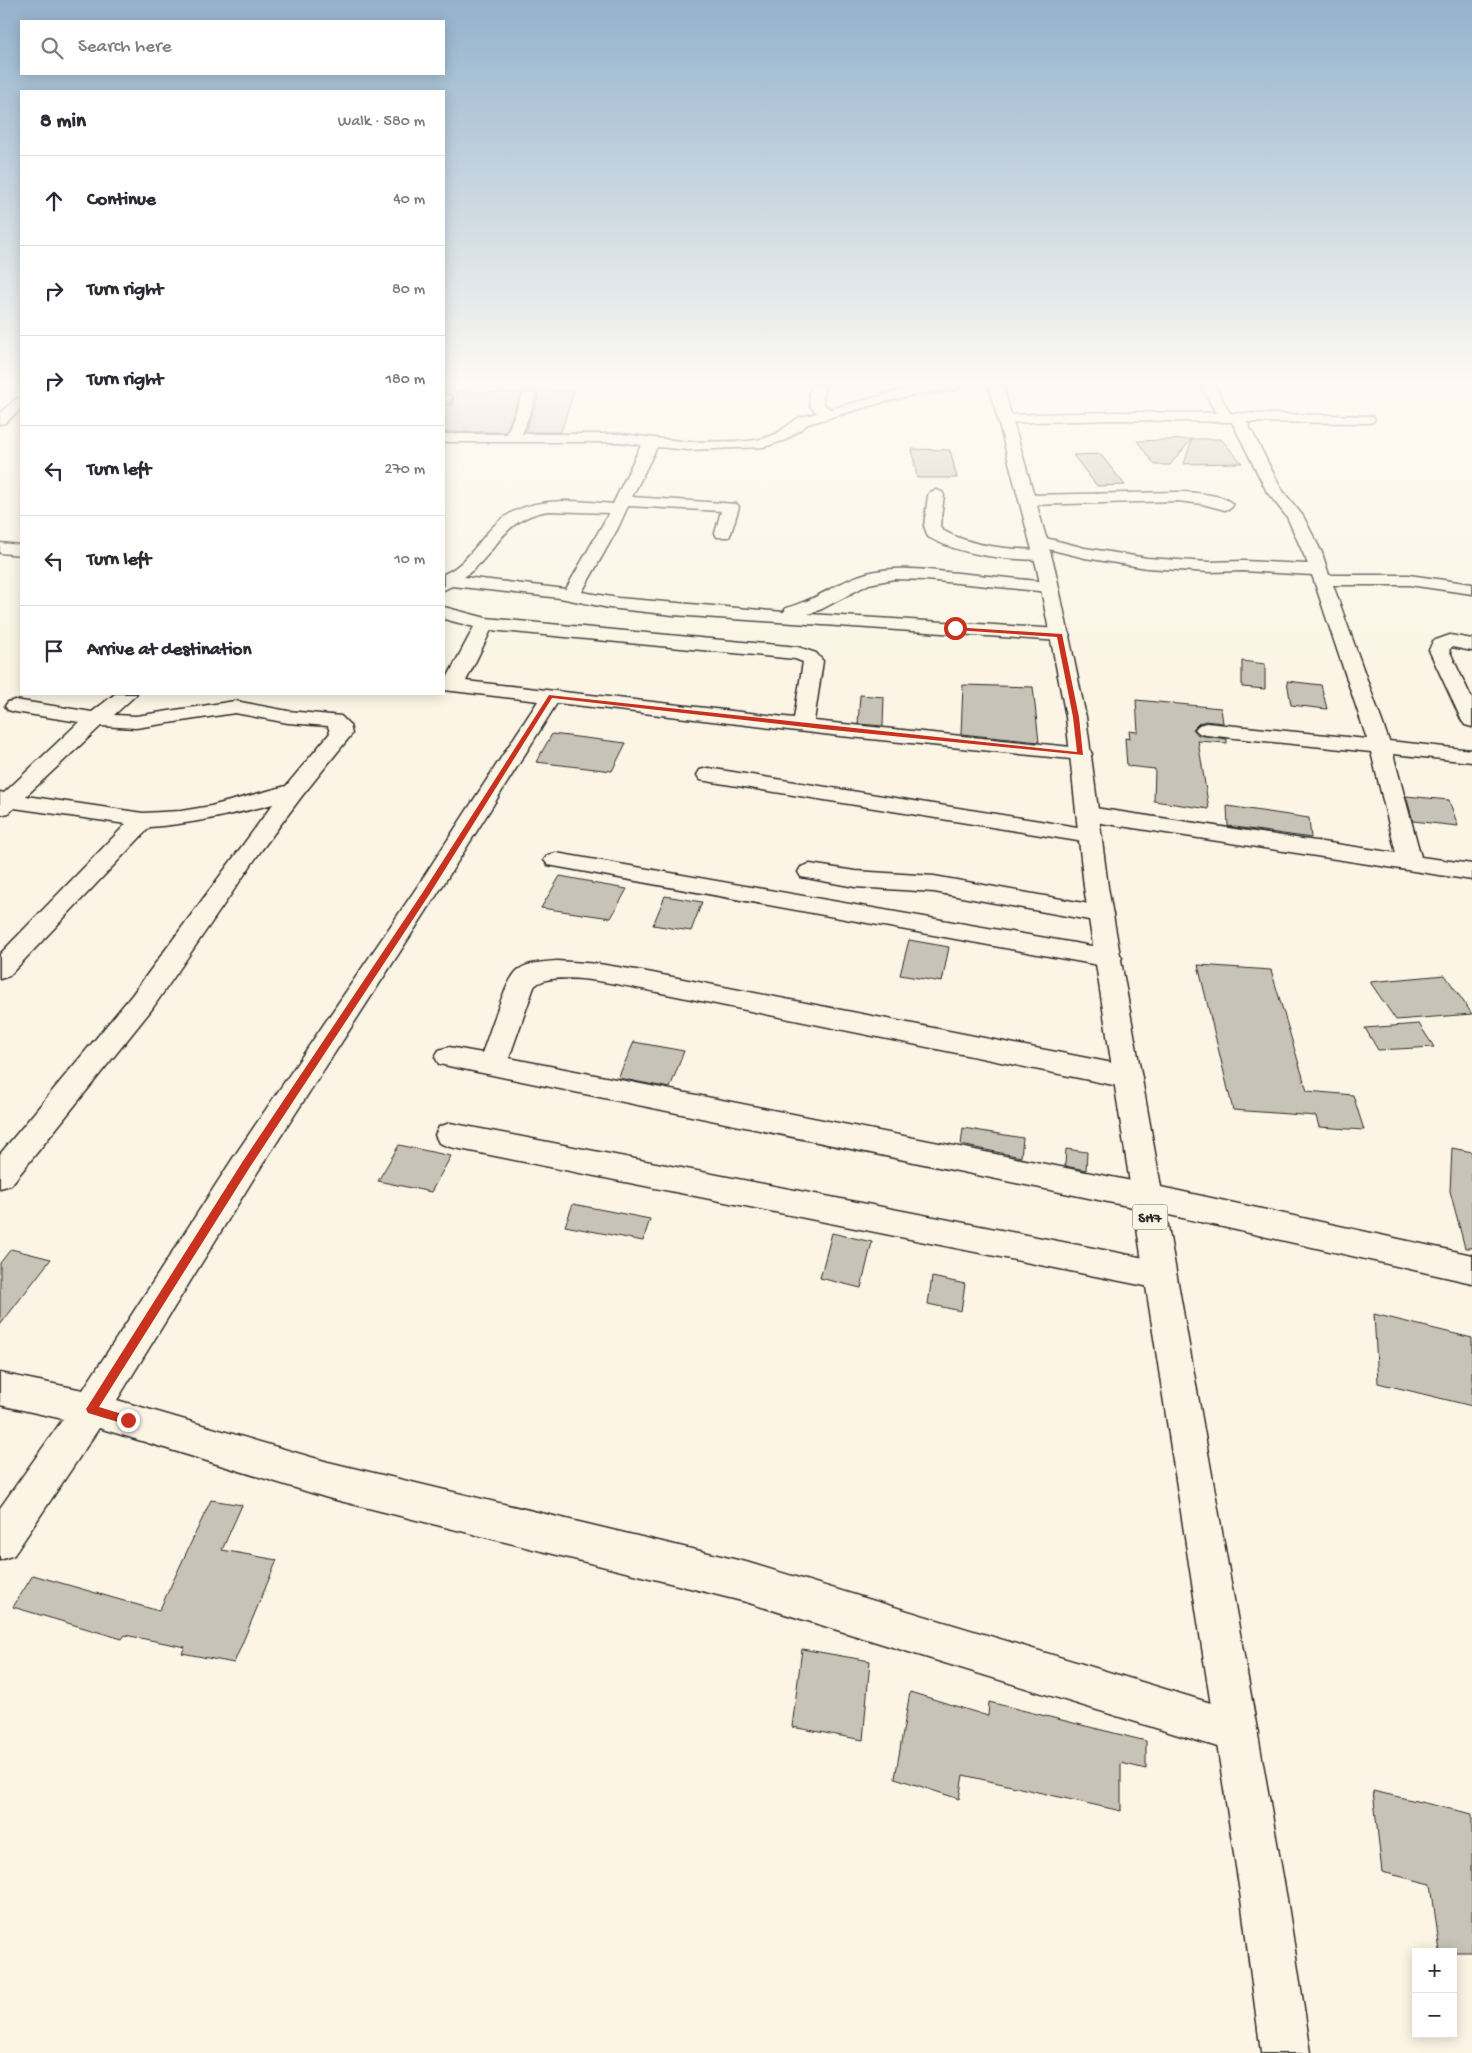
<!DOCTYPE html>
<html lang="en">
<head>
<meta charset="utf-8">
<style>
	body { margin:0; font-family:"Gochi Hand",sans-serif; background:#f2f2f3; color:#2b2b33 }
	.controls { position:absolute; right:15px; bottom:15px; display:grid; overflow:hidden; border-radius:0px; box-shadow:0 2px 12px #0003 }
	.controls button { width:45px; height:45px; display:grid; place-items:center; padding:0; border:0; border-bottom:1px solid #e1e1e2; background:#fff; color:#2b2b33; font:25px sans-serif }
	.stop { position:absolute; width:15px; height:15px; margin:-11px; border:4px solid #c8321e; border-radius:50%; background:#fff }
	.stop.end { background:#c8321e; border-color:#fff; box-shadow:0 1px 5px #0008 }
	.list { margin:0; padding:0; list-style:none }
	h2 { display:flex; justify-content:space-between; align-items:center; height:65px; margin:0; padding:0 20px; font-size:21px }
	h2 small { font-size:16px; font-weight:400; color:#7c7c81 }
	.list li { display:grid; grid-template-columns:32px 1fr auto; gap:15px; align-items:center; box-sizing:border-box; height:90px; padding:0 20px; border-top:1px solid #e1e1e2 }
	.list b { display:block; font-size:19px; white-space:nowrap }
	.list em { font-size:16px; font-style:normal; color:#7c7c81 }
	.icon { flex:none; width:28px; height:28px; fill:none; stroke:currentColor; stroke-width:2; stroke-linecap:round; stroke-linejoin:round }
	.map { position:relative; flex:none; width:1472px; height:2053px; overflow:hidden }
	.search { position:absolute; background:#fff; box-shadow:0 2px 12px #0003; left:20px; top:20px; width:425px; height:55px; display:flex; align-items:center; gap:12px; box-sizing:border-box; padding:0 18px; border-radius:0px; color:#7c7c81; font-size:19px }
	.panel { position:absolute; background:#fff; box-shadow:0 2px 12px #0003; left:20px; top:90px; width:425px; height:605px; border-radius:0px }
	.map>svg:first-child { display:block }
</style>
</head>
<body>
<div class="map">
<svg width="1472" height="2053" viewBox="0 0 1472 2053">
	<rect width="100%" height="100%" fill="#fcf5e5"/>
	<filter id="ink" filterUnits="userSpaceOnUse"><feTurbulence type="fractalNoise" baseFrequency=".02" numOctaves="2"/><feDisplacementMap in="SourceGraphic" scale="10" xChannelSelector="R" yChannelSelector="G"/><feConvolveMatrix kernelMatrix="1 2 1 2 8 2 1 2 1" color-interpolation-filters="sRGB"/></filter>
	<g filter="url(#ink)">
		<path fill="#c8c3b7" stroke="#2b2b2b" d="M539 391H574L561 432H525L538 397 535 393Z
			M456 392 523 393 520 395 506 432H444V414L451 405Z
			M1192 439H1221L1242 463 1184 464Z
			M1192 439 1170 465H1155L1137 441Z
			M912 449 950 450 957 478H917Z
			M1100 454 1125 485 1097 486 1073 455Z
			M1242 661 1265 664V689L1242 687Z
			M1287 681 1321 685 1327 709 1291 705Z
			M963 685 1033 687 1039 742 961 734Z
			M860 695 884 697 883 726 858 724Z
			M1136 700 1221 708 1223 723 1205 721 1198 724 1193 729 1198 735 1227 739V743L1198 741 1209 809 1154 801 1155 769 1127 766 1125 738 1130 739 1129 731 1138 732Z
			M552 734 626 743 612 771 536 762Z
			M1406 796 1449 800 1458 826 1413 821Z
			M1227 806 1309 818 1311 838 1228 826Z
			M560 876 592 882 591 883 627 889 611 918 541 908Z
			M665 896 702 902 691 931 653 925Z
			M909 940 949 947 942 982 900 975Z
			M1198 965 1271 970 1307 1091 1353 1095 1364 1130 1319 1127 1316 1116 1233 1110Z
			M1445 975 1472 1014 1396 1020 1370 982Z
			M1419 1024 1434 1047 1378 1050 1365 1028Z
			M634 1042 684 1051 670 1088 618 1078Z
			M963 1128 1023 1138 1021 1157 961 1145Z
			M399 1145 451 1156 431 1192 378 1181Z
			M1452 1148 1472 1152V1248H1465L1450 1191Z
			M1066 1149 1087 1152 1086 1170 1065 1166Z
			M573 1204 650 1219 643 1241 565 1226Z
			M832 1233 872 1242 861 1288 820 1278Z
			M11 1249 51 1259 0 1325V1263Z
			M932 1277 965 1284 961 1311 928 1304Z
			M1374 1314 1472 1338V1406L1378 1383Z
			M211 1500 242 1505 222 1550 277 1560 234 1663 182 1653 185 1647 125 1635 122 1639 13 1607 33 1575 159 1611Z
			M802 1649 870 1661 863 1740 792 1727Z
			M910 1692 988 1716 989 1702 1146 1741V1769L1121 1763V1811L963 1775 959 1799 895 1778Z
			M1373 1791 1472 1814V1952H1440L1431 1884 1382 1872Z"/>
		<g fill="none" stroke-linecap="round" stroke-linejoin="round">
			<defs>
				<path id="minor" d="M812 386H826L823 393 824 404 830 409 918 386H963L956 390 918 394 884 402 808 424 786 440 764 447 689 450 657 447 632 497 737 504 739 507 731 533 729 537H717L715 533 721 511 628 506 618 528 582 592 618 598 784 612 786 608C816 601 838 581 867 573 897 565 927 570 958 573 988 576 1019 579 1049 582L1055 583 1058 587 1055 591 1049 592 926 580 894 579 869 584 822 609 808 614 1060 629 1067 631 1070 635 1067 639 1060 641 673 615 609 608 560 598 452 586 444 590V574C463 566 475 547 488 532 520 494 569 500 613 504L641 445 621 442H444V434H507L522 396 529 392 536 396 522 434H621L689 442 748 441 762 439 776 434 798 418 817 413 810 406 809 393ZM548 511 609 513 566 589 464 577C498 554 500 519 548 511Z
					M1201 386H1215L1230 413 1373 416 1375 419 1373 422 1368 423 1247 422 1282 490 1303 516 1322 553 1329 575H1409L1472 584V594L1409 585H1333L1389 741 1472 750V762L1393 754 1421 857 1472 864V880L1088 821 1080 819 1077 814 1080 809 1088 807 1396 853 1371 752 1206 735 1199 733 1195 729 1199 725 1206 723 1367 739 1312 575 1243 571 1209 572 1147 568 1085 558 1032 545 1030 541 1032 537 1038 536 1085 548 1147 558 1209 562 1243 561 1308 564 1287 517 1267 492 1232 422 1114 420 1005 423 1000 422 998 419 1000 416 1005 415 1114 412 1216 413Z
					M444 394 450 395 452 398 449 404 444 405Z
					M21 398V409L5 423 0 424V413L16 399Z
					M936 490 942 492 944 495 940 526 942 530C973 547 1007 549 1042 550L1048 551 1051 555 1048 559 1042 560C1002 559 963 556 928 537L924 526 928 495 930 492Z
					M1178 492C1191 492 1226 494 1233 505L1231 508 1225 510 1202 504 1178 501 1028 505 1022 503 1020 500 1022 497 1028 495Z
					M0 543 21 545V555L0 553Z
					M444 607 486 618 798 647 816 653 823 661 814 721 1081 748 1089 749 1092 754 1089 759 1081 760 840 736 557 703 438 893 257 1173 117 1400 328 1462 746 1562 1237 1711 1252 1717 1258 1732 1252 1747 1237 1753 746 1602 328 1498 99 1428 14 1555 0 1560V1508L63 1419 0 1405V1373L83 1390 235 1155 417 887 538 701 444 690V678H447L474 627 444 619ZM491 630 795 659 803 662 794 718 466 681Z
					M1450 635 1472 639V651L1452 647 1449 650 1472 699V727L1465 725 1462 721 1429 650 1433 641Z
					M115 694H137L114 715 136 716 235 701 288 711 341 716 350 725 352 734 302 796 260 852 152 1009 11 1185 0 1188V1154L132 995 273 804C231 815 192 824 150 827L9 976 0 979V954L126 824 14 808 9 813 0 815V792L4 793 79 722 15 712 8 710 5 706 8 702 15 700 92 712ZM235 713 288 723 328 726 330 733 286 786 211 806 181 811 143 813 26 796 101 726 136 728Z
					M708 768 1090 829 1098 831 1102 836 1098 841 1090 843 700 780 697 775 700 770Z
					M556 853 1109 949 1118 952 1122 958 1118 964 1109 967 548 865 544 860 548 855Z
					M810 864 855 871 934 876 1100 906 1109 908 1113 914 1109 920 1100 922 934 892 855 887 801 877 798 872 801 867Z
					M557 961 599 964 642 971 1128 1066 1138 1069 1142 1077 1138 1085 1128 1088 642 989C621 985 547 968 534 987L509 1058 1147 1184 1472 1255V1283L1147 1210 439 1064 435 1057 439 1050 449 1047 482 1053C489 1036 505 980 518 970 528 962 545 962 557 961Z
					M450 1123 1160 1261 1172 1265 1176 1275 1172 1285 1160 1289 450 1147 439 1143 435 1135 439 1127Z"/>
				<path id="major" d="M989 386H1003L1055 569 1086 717 1108 887 1287 1899 1311 2053H1261L1241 1899 1084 887 1066 717 1037 569Z"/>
			</defs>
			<use href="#minor" stroke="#2b2b2b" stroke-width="3"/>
			<use href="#major" stroke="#2b2b2b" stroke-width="3"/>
			<use href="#minor" fill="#fcf5e5" fill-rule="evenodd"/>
			<use href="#major" fill="#fcf5e5" fill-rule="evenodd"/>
		</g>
	</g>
	<linearGradient id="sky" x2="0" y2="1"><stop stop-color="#93b2cd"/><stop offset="0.57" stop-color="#fefaf3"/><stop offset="1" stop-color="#fefaf3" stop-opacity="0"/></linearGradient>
	<rect width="1472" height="673" fill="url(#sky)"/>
	<path fill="#c8321e" d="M953 627 1062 634 1079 717 1083 755 822 729 552 698 429 895 250 1167 99 1407 132 1417 133 1420 132 1424 128 1425 88 1413 86 1409 88 1406 243 1161 423 892 549 695 1077 752 1073 717 1057 637 955 630Z"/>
	<g text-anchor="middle" stroke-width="5" stroke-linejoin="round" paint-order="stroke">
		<rect fill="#fcf5e5" stroke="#6a6863" stroke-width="1" x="1132.5" y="1204.5" width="35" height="25" rx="4"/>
		<g font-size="15" font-weight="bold" fill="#2b2b2b">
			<text x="1150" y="1222">SH7</text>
		</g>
	</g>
</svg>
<div class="controls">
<button>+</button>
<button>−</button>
</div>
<div class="stop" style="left:955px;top:628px"></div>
<div class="stop end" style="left:128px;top:1420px"></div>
<div class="search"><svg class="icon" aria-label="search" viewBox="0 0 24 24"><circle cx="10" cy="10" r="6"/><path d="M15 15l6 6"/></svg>Search here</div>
<section class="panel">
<h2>8 min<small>Walk · 580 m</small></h2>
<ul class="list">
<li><svg class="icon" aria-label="ahead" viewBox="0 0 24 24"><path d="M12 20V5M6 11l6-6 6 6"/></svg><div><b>Continue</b></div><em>40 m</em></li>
<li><svg class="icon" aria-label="right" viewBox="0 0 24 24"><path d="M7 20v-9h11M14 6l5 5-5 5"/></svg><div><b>Turn right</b></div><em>80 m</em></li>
<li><svg class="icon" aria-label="right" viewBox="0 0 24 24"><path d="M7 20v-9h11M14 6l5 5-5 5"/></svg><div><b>Turn right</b></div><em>180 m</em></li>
<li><svg class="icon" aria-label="left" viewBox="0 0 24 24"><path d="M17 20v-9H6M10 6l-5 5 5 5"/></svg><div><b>Turn left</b></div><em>270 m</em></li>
<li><svg class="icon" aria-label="left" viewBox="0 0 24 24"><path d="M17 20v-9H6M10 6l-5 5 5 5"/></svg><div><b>Turn left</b></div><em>10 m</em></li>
<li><svg class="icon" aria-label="arrive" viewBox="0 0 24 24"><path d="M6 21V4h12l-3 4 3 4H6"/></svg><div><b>Arrive at destination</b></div></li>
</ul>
</section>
</div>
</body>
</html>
